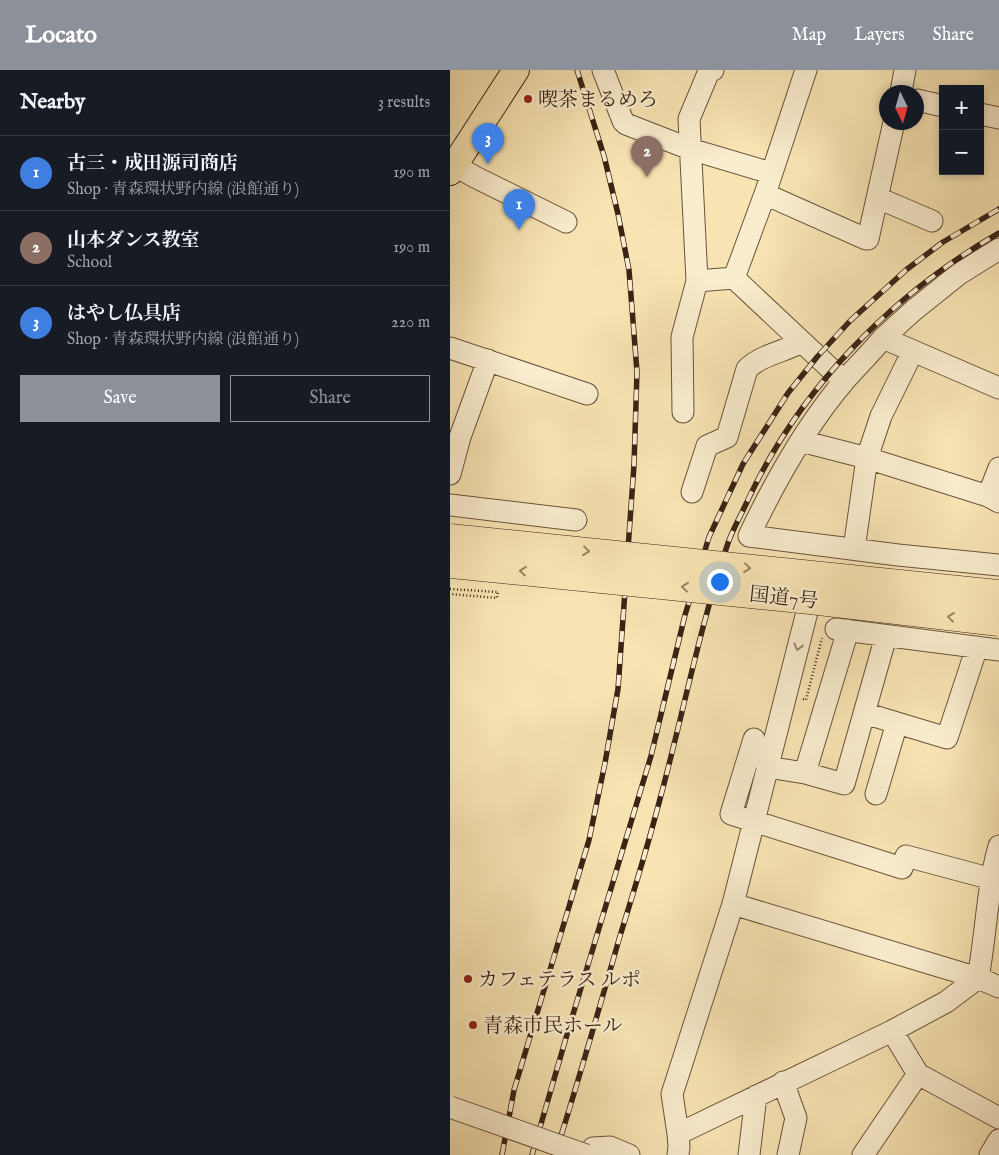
<!DOCTYPE html>
<html lang="en">
<head>
<meta charset="utf-8">
<style>
	body { margin:0; font-family:"IM FELL English","Noto Serif JP",serif; background:#20242c; color:#f1f3f6 }
	.controls { position:absolute; right:15px; top:15px; display:grid; overflow:hidden; border-radius:0px; box-shadow:0 2px 8px #0003 }
	.controls button { width:45px; height:45px; display:grid; place-items:center; padding:0; border:0; border-bottom:1px solid #363941; background:#171b24; color:#f1f3f6; font:25px sans-serif }
	.compass { position:absolute; left:429px; top:15px; width:45px; height:45px; border-radius:50%; background:#171b24; box-shadow:0 2px 8px #0003; rotate:175deg }
	.you { position:absolute; left:269px; top:511px; width:18px; height:18px; margin:-12px; border:4px solid #fff; border-radius:50%; background:#1a73e8; box-shadow:0 0 0 8px #1a73e833 }
	.badge { display:grid; place-items:center; width:32px; height:32px; border-radius:50%; background:#8c9099; color:#fff; font-size:16px; font-weight:700 }
	.pin { position:absolute; translate:-50% -41px; filter:drop-shadow(0 1px 2px #0008) }
	.pin::after { content:''; position:absolute; top:26px; width:18px; height:15px; background:inherit; clip-path:polygon(0 0,100% 0,50% 100%) }
	.list { margin:0; padding:0; list-style:none }
	h2 { display:flex; justify-content:space-between; align-items:center; height:65px; margin:0; padding:0 20px; font-size:21px }
	h2 small { font-size:16px; font-weight:400; color:#9ea1a6 }
	.list li { display:grid; grid-template-columns:32px 1fr auto; gap:15px; align-items:center; box-sizing:border-box; height:75px; padding:0 20px; border-top:1px solid #363941 }
	.list b { display:block; font-size:19px; white-space:nowrap }
	.list p { margin:0; font-size:16px; white-space:nowrap; color:#9ea1a6 }
	.list em { font-size:16px; font-style:normal; color:#9ea1a6 }
	.actions { display:flex; gap:10px; padding:15px 20px }
	.actions a { flex:1; padding:11px 0; border:1px solid #8c9099; border-radius:0px; text-align:center; font-size:18px; color:#8c9099 }
	.actions .main { background:#8c9099; color:#fff }
	.map { position:relative; flex:none; width:549px; height:1085px; overflow:hidden }
	header { display:flex; align-items:center; gap:30px; box-sizing:border-box; height:70px; padding:0 25px; background:#8c9099; color:#fff }
	header strong { font-size:24px }
	nav { display:flex; gap:28px; margin-inline-start:auto; font-size:18px }
	main { display:flex }
	aside { flex:1; background:#171b24 }
	.map>svg:first-child { display:block }
</style>
</head>
<body>
<header>
<strong>Locato</strong>
<nav><a>Map</a><a>Layers</a><a>Share</a></nav>
</header>
<main>
<aside>
<h2>Nearby<small>3 results</small></h2>
<ul class="list">
<li><span class="badge" style="background:#3f7fe0">1</span><div><b>古三・成田源司商店</b><p>Shop · 青森環状野内線 (浪館通り)</p></div><em>190 m</em></li>
<li><span class="badge" style="background:#8d6e63">2</span><div><b>山本ダンス教室</b><p>School</p></div><em>190 m</em></li>
<li><span class="badge" style="background:#3f7fe0">3</span><div><b>はやし仏具店</b><p>Shop · 青森環状野内線 (浪館通り)</p></div><em>220 m</em></li>
</ul>
<div class="actions"><a class="main">Save</a><a>Share</a></div>
</aside>
<div class="map">
<svg width="549" height="1085" viewBox="0 0 549 1085">
	<rect width="100%" height="100%" fill="#f8e4b3"/>
	<filter id="stains"><feTurbulence type="fractalNoise" baseFrequency=".004" numOctaves="4"/><feColorMatrix values="0 0 0 0 .2 0 0 0 0 .09 0 0 0 0 .02 0 0 0 .5 -.17"/></filter>
	<radialGradient id="worn" r=".72"><stop offset=".6" stop-color="#630" stop-opacity="0"/><stop offset="1" stop-color="#630" stop-opacity=".3"/></radialGradient>
	<g fill="none" stroke-linecap="round" stroke-linejoin="round">
		<defs>
			<path id="minor" d="M153 0 173 51 176 54 240 79 321 103
				M263 0 259 1 239 49 247 211 284 208
				M356 0 315 124 284 208 383 301 395 310
				M451 22 455 0
				M467 30 493 36
				M530 44 549 48
				M0 93 25 107 116 152
				M315 124 416 169H418L444 52
				M428 128 482 151
				M433 268 464 240 509 204 549 179
				M0 278 137 324
				M549 318 433 268C421 283 407 296 395 310 355 357 325 411 299 466L448 485 549 495
				M233 342 232 267 247 211
				M351 371 417 388 538 426 549 432
				M0 404 10 367 38 290
				M242 422 257 376 277 367 297 299C311 285 334 282 351 272
				M538 426 549 398
				M0 435 126 450
				M404 479 417 388 431 346 463 281
				M386 559 549 580
				M414 643 497 668 527 577
				M304 669 281 744 452 798 456 786 542 809
				M317 697 355 703 398 560
				M355 703 394 714 436 566
				M426 724 447 653
				M283 834 528 908 549 917
				M442 961 468 1004 549 1048
				M333 1012 346 1048 338 1085
				M228 1064 442 961 496 932 528 908C536 865 537 819 549 776
				M139 1085 143 1078 160 1077 179 1085
				M228 1085 229 1077 228 1064 222 1024 283 834 360 530
				M299 1085 306 1026
				M413 1085 468 1004
				M540 1085 549 1070"/>
			<path id="major" d="M0 102 66 0"/>
		</defs>
		<use href="#minor" stroke="#68533c" stroke-width="23"/>
		<use href="#major" stroke="#382315" stroke-width="28"/>
		<path stroke="#382315" stroke-width="2.5" stroke-dasharray="1 2.5" stroke-linecap="butt" d="M0 519 48 522 47 528 0 524
			M353 629 356 630 372 568"/>
		<use href="#minor" stroke="#faedce" stroke-width="21"/>
		<use href="#major" stroke="#f8e4b3" stroke-width="26"/>
		<defs>
			<path id="rail" d="M52 1085 64 1020 139 770 155 693 168 619 184 395 187 302 179 200 168 144 154 86 127 0
				M82 1085 118 961 201 686 235 545 259 467 293 394 338 323 367 287 400 251 456 200 493 172 549 139
				M105 1085C128 1013 149 939 170 866 184 821 198 775 210 729 233 644 250 556 278 473 283 459 290 447 296 434 348 320 441 225 549 163"/>
		</defs>
		<use href="#rail" stroke="#382315" stroke-width="5.5"/>
		<use href="#rail" stroke="#faedce" stroke-width="4" stroke-dasharray="11" stroke-linecap="butt"/>
		<defs>
			<path id="minor-bridge" d="M0 1037 136 1085"/>
			<path id="highway-bridge" d="M0 468 549 524
				M0 494 360 530 549 552"/>
		</defs>
		<use href="#minor-bridge" stroke="#68533c" stroke-width="23" stroke-linecap="butt"/>
		<use href="#highway-bridge" stroke="#382315" stroke-width="29" stroke-linecap="butt"/>
		<use href="#minor-bridge" stroke="#faedce" stroke-width="21"/>
		<use href="#highway-bridge" stroke="#f8e4b3" stroke-width="28"/>
	</g>
	<defs><path id="oneway-chevron" d="M-2-3.5L2.5 0L-2 3.5" fill="none" stroke-width="1.6" stroke-linecap="round" stroke-linejoin="round" transform="scale(1.25)"/></defs>
	<g stroke="#988464">
		<use href="#oneway-chevron" transform="translate(136 481) rotate(6)"/>
		<use href="#oneway-chevron" transform="translate(297 498) rotate(6)"/>
		<use href="#oneway-chevron" transform="translate(73 501) rotate(-174)"/>
		<use href="#oneway-chevron" transform="translate(235 517) rotate(-174)"/>
		<use href="#oneway-chevron" transform="translate(501 547) rotate(-173)"/>
	</g>
	<use stroke="#998872" href="#oneway-chevron" transform="translate(348 577) rotate(104)"/>
	<g fill="#8f2418" stroke="#faedce" stroke-width="2">
		<circle cx="78" cy="29" r="5"/>
		<circle cx="18" cy="909" r="5"/>
		<circle cx="23" cy="955" r="5"/>
	</g>
	<g text-anchor="middle" stroke-width="5" stroke-linejoin="round" paint-order="stroke">
		<g font-size="20" fill="#382315" stroke="#faedce" text-anchor="start">
			<text x="88" y="36">喫茶まるめろ</text>
			<text x="28" y="916">カフェテラス ルポ</text>
			<text x="33" y="962">青森市民ホール</text>
		</g>
		<g font-size="20" fill="#382315" stroke="#faedce">
			<text transform="translate(334 527) rotate(6)" y="7">国道7号</text>
		</g>
	</g>
	<rect width="100%" height="100%" filter="url(#stains)"/>
	<rect width="100%" height="100%" fill="url(#worn)"/>
</svg>
<div class="controls">
<button>+</button>
<button>−</button>
</div>
<svg class="compass" viewBox="-18 -18 36 36"><path d="M0-13l5 13h-10z" fill="#e53935"/><path d="M0 13l5-13h-10z" fill="#9ea1a6"/></svg>
<div class="you"></div>
<div class="pin badge" style="left:69px;top:160px;background:#3f7fe0">1</div>
<div class="pin badge" style="left:197px;top:107px;background:#8d6e63">2</div>
<div class="pin badge" style="left:38px;top:94px;background:#3f7fe0">3</div>
</div>
</main>
</body>
</html>
